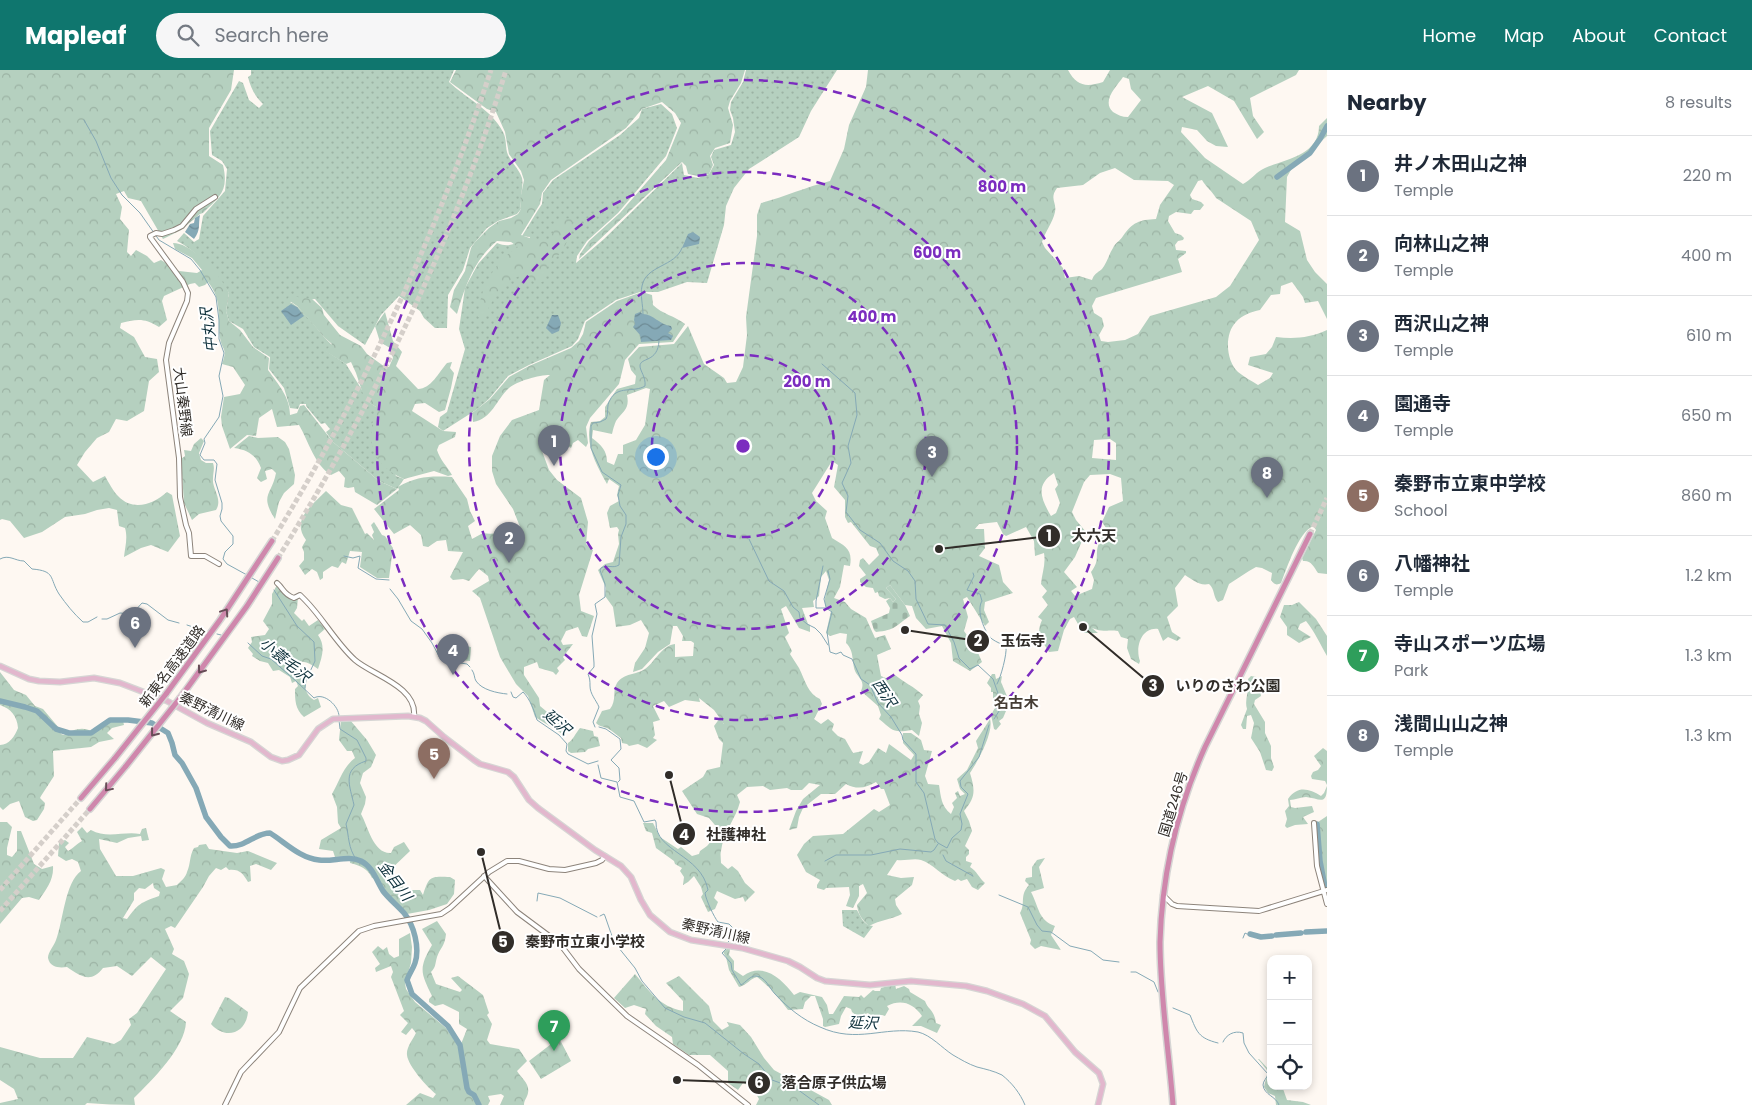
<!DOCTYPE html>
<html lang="en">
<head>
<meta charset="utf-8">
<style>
	body { margin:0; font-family:Poppins,"Noto Sans JP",sans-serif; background:#f6f6f7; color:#1f2937 }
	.controls { position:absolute; right:15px; bottom:15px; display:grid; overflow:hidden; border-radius:10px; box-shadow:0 2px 8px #0003 }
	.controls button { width:45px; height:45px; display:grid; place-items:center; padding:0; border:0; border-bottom:1px solid #e0e1e3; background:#fff; color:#1f2937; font:25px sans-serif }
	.you { position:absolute; left:655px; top:386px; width:18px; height:18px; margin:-12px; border:4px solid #fff; border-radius:50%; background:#1a73e8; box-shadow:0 0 0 8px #1a73e833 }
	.badge { display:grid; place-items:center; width:32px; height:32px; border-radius:50%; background:#0f766e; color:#fff; font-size:16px; font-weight:700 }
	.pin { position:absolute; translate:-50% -41px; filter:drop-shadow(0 1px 2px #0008) }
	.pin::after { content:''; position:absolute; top:26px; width:18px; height:15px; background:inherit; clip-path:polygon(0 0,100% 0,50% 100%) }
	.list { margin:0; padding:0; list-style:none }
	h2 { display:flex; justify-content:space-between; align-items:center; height:65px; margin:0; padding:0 20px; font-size:21px }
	h2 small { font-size:16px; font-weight:400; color:#747a83 }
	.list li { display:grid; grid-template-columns:32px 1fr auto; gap:15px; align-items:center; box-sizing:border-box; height:80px; padding:0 20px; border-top:1px solid #e0e1e3 }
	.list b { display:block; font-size:19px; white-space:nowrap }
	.list p { margin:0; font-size:16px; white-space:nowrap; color:#747a83 }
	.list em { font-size:16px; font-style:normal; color:#747a83 }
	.icon { flex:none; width:28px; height:28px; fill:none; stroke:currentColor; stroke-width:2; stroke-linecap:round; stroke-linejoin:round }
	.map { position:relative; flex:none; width:1327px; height:1035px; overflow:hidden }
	header { display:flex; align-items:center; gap:30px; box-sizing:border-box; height:70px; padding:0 25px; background:#0f766e; color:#fff }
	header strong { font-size:24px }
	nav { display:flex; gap:28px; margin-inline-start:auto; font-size:18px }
	.search { width:350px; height:45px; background:#f6f6f7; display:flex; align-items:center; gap:12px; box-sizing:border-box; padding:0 18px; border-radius:28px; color:#747a83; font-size:19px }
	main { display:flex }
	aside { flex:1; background:#fff }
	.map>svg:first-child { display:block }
</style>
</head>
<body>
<header>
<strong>Mapleaf</strong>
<div class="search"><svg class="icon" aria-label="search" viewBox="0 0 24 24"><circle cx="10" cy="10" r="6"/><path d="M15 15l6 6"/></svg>Search here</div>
<nav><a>Home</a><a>Map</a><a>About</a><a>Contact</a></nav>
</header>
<main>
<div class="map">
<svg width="1327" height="1035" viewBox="0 0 1327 1035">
	<defs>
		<pattern id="grass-dots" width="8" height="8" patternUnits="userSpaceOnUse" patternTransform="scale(1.25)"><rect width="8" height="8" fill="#b5d0bf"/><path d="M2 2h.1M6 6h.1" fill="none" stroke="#9cb3a4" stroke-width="1.8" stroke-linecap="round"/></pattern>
		<pattern id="forest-crowns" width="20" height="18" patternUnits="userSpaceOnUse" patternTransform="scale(1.25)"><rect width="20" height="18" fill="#b5d0bf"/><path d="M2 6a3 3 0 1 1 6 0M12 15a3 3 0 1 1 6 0" fill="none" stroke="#9cb3a4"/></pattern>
		<pattern id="cemetery-stones" width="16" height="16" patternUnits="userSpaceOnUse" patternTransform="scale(1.25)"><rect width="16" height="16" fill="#b5d0bf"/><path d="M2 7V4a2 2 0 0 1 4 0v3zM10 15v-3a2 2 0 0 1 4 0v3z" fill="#9cb3a4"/></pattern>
		<pattern id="water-waves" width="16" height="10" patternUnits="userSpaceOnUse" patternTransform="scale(1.25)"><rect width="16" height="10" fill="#85a9b6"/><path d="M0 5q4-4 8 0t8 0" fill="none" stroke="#6d8a94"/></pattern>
	</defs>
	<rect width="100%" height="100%" fill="#fef8f2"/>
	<path fill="url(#grass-dots)" d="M251 0H454L449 12C467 29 492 40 503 62 507 69 505 78 508 85 512 93 519 99 522 108 524 116 519 129 521 139L517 144 498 151 487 158 470 178 463 200 448 225 447 258H435L424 248 420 241 399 226 381 245 365 275 338 256 315 229 290 232C304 239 319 263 332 275L326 281 346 294 370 333 376 337V346L372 355 396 406 404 409 397 419 379 411 333 372 326 362 330 359 325 353 321 354 306 336V334H300L298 339 290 338 284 318 269 299 270 287 254 277 243 259 229 251 226 241 229 223C214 202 200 183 177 171L184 163 194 172 199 169 203 146 225 121 227 99 222 91 212 85 210 61 239 11 243 13 249 30 259 38 263 34C255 26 251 19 248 7L251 5Z
		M746 0H837L811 41 799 67 749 99 734 118 726 136 724 155 707 213 687 212 658 222H640L616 230 585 251 578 269 572 276 529 295 508 306 489 329 476 340 443 361 438 357 440 347 447 342 465 279 459 259 465 218 478 194 497 173C511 179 516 171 529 170L530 167 522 166 538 140 542 134 543 123 553 110 620 65 639 48 642 39 661 34 672 44 677 58 666 86 618 143 587 171 577 186 576 193 604 169 682 93 684 105 698 108 709 104 714 95 711 87 714 80 731 75 735 62 733 48 730 40 731 32 743 12Z
		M842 840H857C861 847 864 856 873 856L864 868 843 856Z"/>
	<path fill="url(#forest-crowns)" fill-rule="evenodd" d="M0 0H234L231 20 209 58V86L223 95C229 121 220 126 203 143L200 144 181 160 163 169 141 131 128 128 124 121 116 124 122 137 120 149 129 160 127 182 131 186 136 180 147 186 154 193 161 190 179 201 197 203 202 200 192 188 175 179 173 173C193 173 221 206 229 223L226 241 229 251 240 260 253 277 269 288 268 300C278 314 290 327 290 345L297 343 300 336 304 335 333 372 379 411 397 419 377 435 355 422 354 417 348 418 344 417 345 408 339 401 331 405C314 394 309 372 299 355L277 357 272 339 259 348 256 366 247 365 230 379 222 356 221 347 224 327 240 324 245 315 233 297 222 294C228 277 222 281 220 268 217 246 223 231 208 212L205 215 199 217 195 213 190 214 164 226 162 231 167 250 159 257C144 248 138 249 121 253L120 258 134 267 145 287 157 289 159 302 149 311 144 341 127 351 116 349 109 362 97 368 85 382 77 395 93 412 105 406C109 413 113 421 118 426 133 442 154 434 167 422L172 425 180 466 168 482 151 475 141 478 124 487C125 477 128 468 125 458L119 456 117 440 109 438 97 440 85 444 65 447 42 462 24 468 10 451 2 449 0 450Z
		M456 0H745L741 13 730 31 728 38 733 55 730 73 715 78 710 86 713 95 709 104 698 106 688 104 686 96 682 92 579 189 580 184 589 171 620 143 666 90 681 53 675 43 662 32 642 39 626 58 551 110 542 123 540 134 521 165 535 170 548 172 560 149 575 148C567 170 568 180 547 195L544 211 536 214 525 203 509 211 498 221 484 246 478 247C479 225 489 202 505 187 509 183 514 180 518 177L511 172 497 171C474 190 465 216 457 244L450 237 454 220 465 201 471 178 475 172 489 158 499 151 511 148 518 144 521 139 520 130 524 110 521 101 509 84 505 62 496 42 487 39 450 12Z
		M868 0H1068C1077 17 1087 17 1103 12L1110 0H1299L1296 5 1250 28 1253 46 1264 62 1257 69 1234 31 1208 16 1182 27 1212 43 1228 77 1216 76 1207 71 1197 60 1182 57 1181 62 1205 88 1243 114C1251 110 1257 101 1265 98 1286 89 1319 85 1319 56L1327 48V66L1292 98 1287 107 1285 152 1300 161 1307 190 1315 202 1327 214V249L1318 231 1305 233 1303 227 1292 212 1281 216 1280 224 1271 225 1260 240C1251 242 1242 245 1236 252 1224 264 1226 291 1238 302 1244 307 1252 311 1258 315L1270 308 1273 303 1248 295 1250 287 1266 284 1272 277 1276 267C1294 269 1310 268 1327 260V504L1318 503C1314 497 1311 490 1303 491L1302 488 1316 460 1313 456C1298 463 1287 498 1281 513 1276 516 1274 514 1271 510L1272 503 1262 498 1256 497 1249 501 1229 514 1223 530 1218 532C1213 527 1215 519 1209 514 1199 516 1193 510 1185 505L1175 518 1178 536 1167 547 1172 562 1181 568 1177 571 1168 567 1163 571 1158 559C1141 557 1135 578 1140 591L1139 594 1131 589 1127 578 1128 569 1121 567 1118 561C1106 559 1104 563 1092 558L1098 563H1084L1083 558 1078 559V554L1074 547 1070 549 1064 560 1058 581 1049 582C1042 570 1035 566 1042 550L1038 547 1048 535 1042 527 1047 521 1041 514C1042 503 1046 494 1044 483L1035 486 1034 471 1026 457 1006 466 1003 464 997 452 979 454 975 459H984L985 478 979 486 999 495 1003 512 1013 523 985 532 984 540 989 552 985 556 967 527 963 529 968 547 964 561 976 578 982 592 970 601 953 591 951 573 942 556 926 559 916 548 912 536 905 535 890 515 886 518 896 529 893 532 890 528 885 529 879 526 878 522 875 523 873 518 866 517 860 512V509L866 505 859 496 860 490 863 488 869 495 879 485 876 478 870 476 851 452 848 453 845 447V430L834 417 838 395 832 391 812 423 816 431 827 441 825 448 832 468C845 476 853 479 850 496L844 495 840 517 834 528 845 532 851 539 866 548 875 568 885 565 891 579 877 585 881 606 888 609 895 605C905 613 913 616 923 625L918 631 920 636 919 644 922 653 919 666 912 660C892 663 894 661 879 649L881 645 878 636 861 621C865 612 860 609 856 603 851 593 855 581 846 573L847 564 840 563 830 566 826 563 831 541 825 536V528L829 510 826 501 821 507 819 526 813 531 814 537 802 538 808 554 810 555V562L799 558 786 536 781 539 789 563 785 567 792 581 790 584C793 589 796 593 799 598 805 610 808 624 820 629L822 634 814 649 821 654 828 649 834 654 832 660 838 666 845 669 853 683 863 681 859 693 863 695 869 692 878 678 886 683 889 674 911 690 914 685 903 673V663H911L921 670 924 680 932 681 925 706 928 714 939 715C941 727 941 736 951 744L954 737 952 733 957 728 955 723 958 721 960 726 965 724 960 719 957 709 967 700 978 678 976 671 990 649C994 662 978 691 970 703 975 720 976 727 964 741L969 751 972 761 965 776 969 780V784L966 787V791L972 793 970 797C977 801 979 808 985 813L978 820 972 817 967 809 961 811 958 809 955 811C942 806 933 794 921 790 914 788 905 791 897 790L887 805 901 808 914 807 912 815 895 829 896 835 902 844C892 849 880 850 869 856 862 850 858 844 857 835L867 823 863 814 859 816V826L853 838 846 836 850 825 849 817 826 818 824 820 817 818V815L820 810 806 802 797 785 804 774 813 766 843 764 874 739 879 742 890 735 884 719H881L876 712C866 718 857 720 846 714L835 724H821L803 738 799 747 797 758 789 760 796 741 803 729 820 715 809 713 802 720H791L787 718 770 720 763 716 747 717 737 725 740 732C736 748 723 763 721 781 720 784 721 789 721 793L728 799 732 796 738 801 745 813 755 822 745 832 743 827 735 829 717 821 714 828 718 832 715 839 708 842 701 827 703 824 701 817 694 806 688 812 683 815 684 807 680 801 682 798 675 794 674 791 656 778 652 763 646 761 643 753H653L660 767 678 779 681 777 692 786 699 784 700 781 707 776 720 761 709 748 697 744 682 721 703 707 707 700 720 697 723 673 719 669 714 656 720 648 724 654 714 640 699 628 700 632 685 630 669 637 664 631 653 636 660 650 653 652 655 665 653 668 657 670 647 678 638 674 629 676 627 674 622 673 621 668C616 665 613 661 607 658 602 656 600 657 596 653L602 641 610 639C617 630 612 621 617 613 624 603 636 605 645 599 656 591 661 576 675 574V587L693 586 694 573 691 571H682L683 566 677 556H673L670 574 658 582 642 599 633 602 635 593 645 578 649 563 641 550 630 555 616 557 613 537 605 526 606 518 598 500 605 494 613 492 619 474 618 464 619 460 617 457 610 458 607 443 610 436 619 431 617 425 619 416 609 409 607 414C597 396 584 374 591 352L600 351 605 347V337L617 319 635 314 636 306 631 300 628 289 639 277 674 274 688 256 704 294 724 308 727 313 736 312 743 297 747 265 746 247 757 166V145L761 133C784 127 806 117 830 111L844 79 849 55 866 17ZM1123 7 1129 9 1131 19 1141 30 1128 47C1122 47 1118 45 1113 42 1101 31 1117 16 1123 7ZM1115 98 1134 110 1168 111 1174 115 1160 135 1156 149C1139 150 1133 152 1123 166 1120 171 1115 173 1113 178 1109 184 1107 193 1102 199 1097 203 1094 204 1092 210L1079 206 1065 208 1063 198 1045 178 1042 172C1045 162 1053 152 1055 142 1057 132 1049 129 1057 118L1083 115 1100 103ZM1202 110C1206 117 1212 121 1216 128L1251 151 1259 170 1230 216 1216 227 1150 246 1138 264 1125 270 1108 272 1101 271 1099 265 1104 256 1102 248 1094 243 1092 236 1096 228 1182 202 1178 189 1186 183V181L1176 180 1175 175 1178 171 1183 170 1184 168 1181 165 1175 163 1168 151 1169 146 1176 142 1191 144 1194 140H1200L1204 135 1201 132 1192 129 1190 125 1198 111ZM646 318 650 319 645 355 636 370 623 375V384H618L614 395 607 392C607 380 601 375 592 368L593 360 612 364C613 360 614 355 616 351 623 341 630 339 627 325ZM1110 369 1116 373V390L1092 388 1094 370ZM1054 403 1058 415 1055 419 1060 433 1056 443 1051 446C1041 429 1035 415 1054 403ZM1110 404 1121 408 1123 431 1109 437 1102 452 1106 458C1104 464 1101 468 1099 473 1094 485 1101 489 1091 502L1094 510 1092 519 1075 526 1071 521 1077 517 1064 502 1075 487 1086 462 1076 450 1072 442 1084 412 1090 405Z
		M642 222 652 225 653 235C662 244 675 246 685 254L673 272 639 274 625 290 619 314 590 348 586 357 588 373 586 377 578 370 573 373 571 378 552 367 542 381 549 400 557 410 581 428 588 452 586 474 593 480 579 525 581 541 594 546 587 567 582 566 578 557 566 561 561 571 563 575 573 574 563 587 565 590 557 598 559 601 556 605 553 602 539 598 537 592 524 597V605L539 628 540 636 552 646 559 645 564 665 535 647 528 626 516 614 500 587 480 528 472 521 489 511 488 506 479 499 469 511 463 509 453 510 450 507 463 482 448 481 446 470 437 471 428 477 423 476 421 465 410 455 394 464 374 439 399 420 398 417C417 406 431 406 452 407L467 429 470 441 475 451 468 456 472 469 483 463C495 466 509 460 520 457L513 439 496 414 492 401V386L500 366 512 350 539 340 544 310 550 305C539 305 517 311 509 318 496 330 492 349 473 352L472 343 490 329 509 307 529 296 571 278 579 271 583 264 586 252 617 231Z
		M290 226 312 229 322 238 324 245 340 265 361 276 367 284 385 297H389L393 288 390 278 380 272 375 256 385 242 393 271 402 282 396 296 418 319C431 319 439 302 447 293L452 292 450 298 454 303 451 318 445 340 439 342 425 333 415 334 412 341 443 361 456 362 455 367 439 375 437 380C440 390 447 396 452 405L448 406 434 401 404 409C381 399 368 382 372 356 373 349 376 344 376 337L365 330 356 303 351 292 346 294 325 281 332 274 325 268 297 236 287 229Z
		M249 366 258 368 278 367 285 372 289 379 295 405 294 414 284 423 279 432 275 449C259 424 272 425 276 403L272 399 265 401 267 409 261 412 257 408 261 398C256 385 248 380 234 378Z
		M201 368 204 371 199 383 201 390 206 393H213C215 399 213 402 213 409 212 419 223 429 216 440L199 444 192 450 184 433 181 389 185 386 184 380 191 381 194 374Z
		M326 421 341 435 352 438 365 464 367 463 374 470 372 465 374 462 371 455 374 452 382 465 385 466 393 478 389 508H377L360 497 362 482 350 481 346 494 342 492 338 498 332 496 323 502V508L320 510 317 502 312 499 305 505 299 496 304 490V482L302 477 306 470C291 450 311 436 326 421Z
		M277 515 287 526 298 527 297 538 294 543 302 551 304 549 309 556 318 550 325 559 318 565C326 576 322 587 318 599 310 593 299 588 289 594L306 609C304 618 306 625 314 630L318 628 321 637 304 647C295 639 295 630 295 619L298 616 296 611 292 613 290 607 279 600 273 601 268 593 260 591 252 586 253 584 248 578 252 572 251 567 265 565 269 559 263 551 272 534V524Z
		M1299 532 1316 549 1327 566V586C1320 574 1315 562 1306 551L1300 554 1298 559 1311 567 1299 573 1287 565V557L1280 547 1284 535H1292Z
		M0 602 14 620 26 625 35 636 43 639 59 658 61 664 64 665C72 660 82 656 91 661L105 652 123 651 124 655 112 658 107 663 114 669 99 672 91 677 53 681 54 706 41 726 40 728 45 733 44 739 37 750 33 751 25 747 19 731 10 734 3 740 0 737V675C9 675 15 666 18 658 17 646 11 639 0 635Z
		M992 604H995L996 609 1002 606 1001 612 1009 631 1008 636 1003 638 1006 641 1003 648 999 651 1001 654 996 660 994 659 991 645 997 634 994 631 995 629H993V622H991V618L987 613Z
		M1251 606 1256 607 1259 614 1261 626 1255 630 1254 634 1265 652V663L1271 676V688L1274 697 1272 701 1266 700 1260 682 1251 668 1254 653 1251 645 1247 646 1246 659H1243L1241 655 1247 639C1244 629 1250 620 1248 609Z
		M341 650H350L367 670 376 685 371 697 363 703 360 713 366 727 365 734 361 744C368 756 373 784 391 783L394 777 404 772 410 781 388 802 407 820H420L423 825C429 806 430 806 450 807L455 810 454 824 447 834 429 840 407 844 388 826 379 810 372 808C367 798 361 796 350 793L351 786 335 787 333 781 319 779 321 770 341 758 338 753 337 737 332 724C339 712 343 697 355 688L352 681H347L339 670Z
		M580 658 593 661 594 666 598 667 600 676 588 679 585 682 571 683 568 681V673C573 670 575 664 580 658Z
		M1323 678 1327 681V715L1325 711 1312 709 1311 706 1313 702 1318 700 1321 696 1314 686Z
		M1327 716C1327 737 1319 728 1306 727 1301 727 1295 730 1290 730L1291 737 1295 738 1312 736 1314 742 1303 747 1308 754 1295 755 1287 758 1285 756 1287 749 1285 741 1289 736 1288 729C1298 715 1309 719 1321 726L1324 723Z
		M1327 746V817H1326L1321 793 1318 752Z
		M0 752H7L12 757 7 778V785L12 787 17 781V761H21L34 794 42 799 53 796C54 810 46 820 39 830L29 827 22 828 0 854Z
		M82 757 87 763 91 760C107 769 124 761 140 764L142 759 146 758 149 770 142 771 141 766 128 768 117 773 99 769 100 779 116 806H133L161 798 165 800 162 809 166 817 177 815C181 811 186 807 187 802 191 793 189 787 194 778L198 777 199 775 206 774 209 779 237 783 248 781 277 793 271 800 256 794 250 796 251 811 248 812C243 804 240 799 229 800L226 797 221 800 216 798 209 806 203 817 175 858 171 856 165 859 174 879 172 884 184 891 189 904 183 928 170 941 186 952C185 978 152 1010 134 1028L135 1035C118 1035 102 1034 87 1033L85 1035H0V1033L18 1029 14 1019 0 1010V977L40 988H73L87 967 114 974 121 970 131 955 129 949 137 943 166 899 151 887 132 906 117 896 103 898C91 914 80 906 67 897 60 898 50 898 48 888 48 882 54 876 56 870 63 852 65 812 81 801L78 792 72 789 66 791 58 786 59 773 65 770 69 773 65 777 68 781C74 778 76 774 82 771L77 762ZM153 813 154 818 160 822 159 826C140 833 139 833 127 849L123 848 134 830V823L139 818 145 819Z
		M1045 788 1039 797 1044 818 1031 822C1039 837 1038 850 1055 856L1051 865 1061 880 1041 876 1035 879 1030 874 1031 870 1020 843C1026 833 1019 826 1029 815L1025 811 1026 808 1032 807V797L1037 790Z
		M437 851 446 864C445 876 440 878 437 887 435 894 436 897 431 902L436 914 460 922 462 920 451 908 458 906 483 925 489 943 487 945 492 954 487 970 490 974 519 979 527 991 517 1001C521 1008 530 1013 528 1023 527 1028 524 1030 524 1035H500L504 1026 501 1024 488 1026 490 1031 488 1035H406L420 1023 433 1028 436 1024C428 1018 408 996 407 985 406 978 413 969 416 963L412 958 406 965 401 962 408 953 400 945 404 941 391 907 393 902 391 896 376 902 375 898 380 894 372 882 378 876 383 880 387 877 389 884 394 888 399 886V869L410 863 412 877 411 893 405 913 406 919 415 932 446 958 456 973 461 974 467 959 459 954V942L443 934 435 936 429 932V929L432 926C421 903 418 899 432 875L422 859Z
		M728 878 730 879 729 885 734 891V900L743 906C763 891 782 909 794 925L800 922 822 927 827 935 829 944H833L844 926 859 927 861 925 864 928 873 920 875 921H880L881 918 895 914 896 919 904 916 909 919 910 922 925 931C928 940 934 939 936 953L941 955 937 963 921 956H912L922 946C913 933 901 929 887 936L889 939 885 946 882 945 871 947 868 943 863 945 866 953 865 960H861L857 946 852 942 851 939 846 937 841 946 839 954 825 957 823 956V949L815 926H811L805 932 803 939 788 940C779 928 769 916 757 907 751 908 747 915 739 917L729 900 726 887 723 882Z
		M635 904C650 922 659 936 683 941V931L666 913 679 906 709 936 713 951 722 960 729 956 727 952 740 955 751 967 764 988 774 1000 829 1030 832 1035H756L759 1029 752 1017 743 1013 738 1020 728 1013V1001L710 985H689L673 974 672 967 656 956 645 944 646 939 634 935 625 938 614 928Z
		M225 927 229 928 248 942C246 964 225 970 211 954Z
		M559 968 571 991 541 1009 529 991Z
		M1258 989H1259L1271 1002V1016H1282L1287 1030 1303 1032 1311 1035H1276L1275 1026 1268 1023 1264 1017C1268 999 1272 1006 1258 989Z"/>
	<path fill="url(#cemetery-stones)" d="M890 515 905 535 910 546C895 556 896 560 876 562L874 560 871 551 889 543 890 538 886 531 890 528 893 532 896 529 886 518Z
		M445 573 471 577 470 591 459 590 458 592 442 589 438 583 444 578Z"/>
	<path fill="url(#water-waves)" d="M200 145C198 155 201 160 194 169L185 162 190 154 194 153 195 148Z
		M693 162 700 167 699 174 682 178 688 164Z
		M291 234 297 237 304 246 291 255 281 241Z
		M640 242 643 244C653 244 660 255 671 256L672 259 668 263 673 266 671 270 641 272 640 265 633 257 635 254 634 250 635 244Z
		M552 245H558L561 253 559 261 552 264 546 258Z"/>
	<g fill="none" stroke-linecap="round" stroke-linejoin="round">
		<path stroke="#85a9b6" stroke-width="1" d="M84 50 96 71 111 108 122 125 140 143 159 170 191 189 200 200 216 227 219 250V269L224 283 219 306 223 326 219 347 204 369 205 373 200 385 204 390H214L217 394 215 410 222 433V439L220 446 221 451 233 466V474L225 482 223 489 227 494 247 505
			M643 244C643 235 640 225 642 216 646 195 675 197 682 178
			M822 294 855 323 857 345 848 376 851 393 842 413 848 426 846 442 860 460 880 473 893 491 908 501 915 511 916 529 928 554 945 555 954 572 959 588 970 599 978 595 993 609 1001 632V638L994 649
			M749 469 769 511 784 521 793 537 799 542 800 548 807 554 815 558 821 564 828 575
			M344 486 353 488 360 486 358 498 376 509 389 510
			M0 489C9 484 15 491 24 491L32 499C56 501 49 508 59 524 66 534 74 544 83 552H88L97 547
			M823 496 816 531V538H826L832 542 827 562 830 582 836 584 841 582 843 585 852 589 861 609 870 615 878 633 891 647 902 665 903 670 916 684V712L924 723 935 769 938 773 947 778 952 768 961 760 962 754 960 744 968 724 961 717 960 711 979 687 989 655
			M973 503 974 506 967 520 980 524 982 531C976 540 984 562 992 569 996 572 1002 574 1006 577 1007 584 1001 607 997 614
			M252 508 259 512
			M390 519 398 529 411 551 422 559 432 573 441 590 467 594 470 597
			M274 520 297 556 314 572 315 591 306 610 305 618
			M826 537 824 529 830 509 828 501
			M102 549H107L120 543 132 544 142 533 147 534 168 550 179 553
			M187 555 199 559
			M217 564 221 565
			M248 573 262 586 271 589 297 612 314 628C324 622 339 636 339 646
			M472 600C475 604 474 608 476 611 482 620 497 623 507 624
			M511 622 513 627 516 628 523 622C530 629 534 640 537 650L559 665 567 674 566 681 568 684 588 694 598 691
			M339 650 340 659 357 670 366 688V691C341 699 350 716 354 735L346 754C349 766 348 778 356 789
			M595 657 593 652 599 637C596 630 590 624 590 616 590 611 590 609 588 604L594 597V593L592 566 597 544 595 534 605 527V514L600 500 601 498C608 494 612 499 619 495L621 467 626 454V445L620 436 618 425 621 415 602 402 591 378V356L593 353 600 352 606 349C609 343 606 336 610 330 617 315 634 323 645 316 646 307 640 301 640 296 640 287 658 293 659 271
			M599 657 606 659 620 669 621 679 611 690 619 698 620 710 618 712
			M598 695 601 708 617 712 620 727 634 731 644 752 655 750 656 752C655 782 701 784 708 820L705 823C706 830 714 847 718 852L729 854 732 857 735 865 728 872
			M943 785 946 791 973 806
			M825 791 836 785H871L900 779 931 782 934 780 938 774
			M999 825 1028 837 1037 855 1042 861 1051 862 1070 876 1091 881 1103 890 1119 892
			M537 831 538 823 560 828 597 847
			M600 846 604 844 605 846 614 872 635 898 642 911 665 938 684 947 705 953 744 984 759 994 772 1010 797 1019 819 1035
			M1243 868 1245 863 1247 864
			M727 878 722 883 731 893 732 900 741 915C745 913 751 905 756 906 765 906 770 919 775 924 788 938 803 950 820 957 857 974 884 956 918 962 931 965 942 978 953 985 960 989 968 994 977 997 985 999 994 1001 1002 1005 1012 1013 1020 1023 1025 1035
			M1131 902H1136L1154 912 1158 922
			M1173 938 1190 945C1197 962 1198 968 1218 973
			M1223 972C1226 965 1234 960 1243 963L1244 973 1249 983 1268 1004C1267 1008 1263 1011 1263 1015 1264 1025 1276 1026 1279 1035"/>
		<path stroke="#85a9b6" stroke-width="5.5" d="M1277 107 1310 83 1320 69 1327 56
			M0 631 25 637 37 641 56 659 69 663H91L110 650H128L152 653 168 663 172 673 175 685 182 693 196 718 206 747 221 767 230 776C246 777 255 763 270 763 286 773 300 788 319 790 333 792 348 785 361 791 373 797 376 810 383 821 389 829 397 835 404 843 414 855 420 878 415 893 413 899 409 904 407 910L412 924 448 956 460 975 467 1018 469 1022 474 1025 479 1035
			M1317 754 1320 791 1325 817
			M1306 862 1327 861
			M1250 864 1261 867 1272 866
			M1276 865 1301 863"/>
		<path stroke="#d5cfca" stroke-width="5" stroke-dasharray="5 2.5" stroke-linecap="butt" d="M1310 464 1327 428
			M272 471C363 323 436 166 491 0
			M278 488C373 334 453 173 506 0
			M0 820 81 728
			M0 841 90 739"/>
		<defs>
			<path id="secondary" d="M215 127 196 139 182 156 174 160 162 164 156 163 150 166V167L183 212 188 223 187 231 169 273 166 290 179 388 180 427 186 455 189 463 191 486H205L219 494
				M277 513C284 519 283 524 294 528L300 525 305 530C323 548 336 573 355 590 372 605 417 616 414 646
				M1314 753 1317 796 1327 834
				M484 806 517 842 560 874 579 899 627 946 698 995 748 1035
				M1163 825 1172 834 1177 836 1259 841 1327 820
				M225 1035 241 1002 279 962 300 918 359 861 374 856 441 844 450 838 489 802 507 791H519L549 799 565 800 596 793 602 790 605 786"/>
			<path id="primary" d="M0 596 29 609 39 611 60 612 94 608 120 613 167 631 207 653 251 672 271 687 282 691 288 690 299 685 318 659 333 649 408 646 420 648 426 651 444 667 474 690 480 694 508 702 514 707 529 730 538 738 595 780 621 796 631 807 641 830 650 845 670 862 691 870 742 878 788 891 800 897 817 908 825 911 870 915 911 911 966 916 987 921 1023 934 1045 946 1075 982 1099 1003 1103 1014 1098 1035"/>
			<path id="highway" d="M166 624 220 550 272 471
				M180 628 247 536 278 488
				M81 728 115 688
				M90 739 126 696
				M1173 1035C1169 981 1160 926 1160 872 1162 804 1177 739 1205 677L1310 464"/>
		</defs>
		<use href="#secondary" stroke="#8d847b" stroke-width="6"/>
		<use href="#primary" stroke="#d6d5d4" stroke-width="7"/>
		<use href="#highway" stroke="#d6d5d4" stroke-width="8"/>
		<use href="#secondary" stroke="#fff" stroke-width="4"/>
		<use href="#primary" stroke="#e2b7cd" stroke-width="4.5"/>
		<use href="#highway" stroke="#cf87ac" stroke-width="5"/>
		<defs>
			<path id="highway-bridge" d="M115 688 166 624
				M126 696 180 628"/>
		</defs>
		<use href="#highway-bridge" stroke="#d6d5d4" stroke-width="8" stroke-linecap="butt"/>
		<use href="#highway-bridge" stroke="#cf87ac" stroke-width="5"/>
	</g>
	<defs><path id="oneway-chevron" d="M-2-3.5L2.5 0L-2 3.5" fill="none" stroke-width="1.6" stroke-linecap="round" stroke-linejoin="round" transform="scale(1.25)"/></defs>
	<g stroke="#684c57">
		<use href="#oneway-chevron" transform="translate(225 542) rotate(-56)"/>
		<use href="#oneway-chevron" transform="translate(201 600) rotate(126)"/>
		<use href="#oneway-chevron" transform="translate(154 663) rotate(128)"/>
		<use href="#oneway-chevron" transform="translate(108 718) rotate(130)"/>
	</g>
	<g fill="none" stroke="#7b2cbf" stroke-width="2.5" stroke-dasharray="9 6">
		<circle cx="743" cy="376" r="91"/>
		<circle cx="743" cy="376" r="183"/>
		<circle cx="743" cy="376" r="274"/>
		<circle cx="743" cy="376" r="366"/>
	</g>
	<g text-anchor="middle" stroke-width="4" stroke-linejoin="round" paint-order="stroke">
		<g font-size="14" fill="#312d29" stroke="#fff">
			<text transform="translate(183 332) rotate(83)" y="5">大山秦野線</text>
			<text transform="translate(172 596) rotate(-53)" y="5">新東名高速道路</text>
			<text transform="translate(212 641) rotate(26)" y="5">秦野清川線</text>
			<text transform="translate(1173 734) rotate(-73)" y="5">国道246号</text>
			<text transform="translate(716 861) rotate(13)" y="5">秦野清川線</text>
		</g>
		<g font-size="15" font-style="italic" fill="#0d303b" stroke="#fff">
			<text transform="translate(209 260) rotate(-97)" y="5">中丸沢</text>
			<text transform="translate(285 590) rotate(40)" y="5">小蓑毛沢</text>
			<text transform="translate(884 623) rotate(56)" y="5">西沢</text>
			<text transform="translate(557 652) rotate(42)" y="5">延沢</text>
			<text transform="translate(395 811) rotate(53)" y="5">金目川</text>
			<text transform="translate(863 953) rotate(2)" y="5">延沢</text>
		</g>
		<g font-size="15" font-weight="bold" fill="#463e36" stroke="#fff">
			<text x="1016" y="638">名古木</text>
		</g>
	</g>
	<circle cx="743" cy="376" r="8" fill="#7b2cbf" stroke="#fff" stroke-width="2.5"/>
	<g font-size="15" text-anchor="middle" font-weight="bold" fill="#7b2cbf" stroke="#fff" stroke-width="4" stroke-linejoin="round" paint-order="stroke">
		<text x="1002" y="122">800 m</text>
		<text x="937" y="188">600 m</text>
		<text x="872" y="252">400 m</text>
		<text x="807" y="317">200 m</text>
	</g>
	<path fill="none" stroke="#312d29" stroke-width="2" d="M939 479L1049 466M905 560L978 571M1083 557L1153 616M669 705L684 764M481 782L503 872M677 1010L759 1013"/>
	<g fill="#312d29" stroke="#fff" stroke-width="2">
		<circle cx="939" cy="479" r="5"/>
		<circle cx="905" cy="560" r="5"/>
		<circle cx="1083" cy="557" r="5"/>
		<circle cx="669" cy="705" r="5"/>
		<circle cx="481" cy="782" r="5"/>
		<circle cx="677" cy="1010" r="5"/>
		<circle cx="1049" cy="466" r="12"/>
		<circle cx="978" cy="571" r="12"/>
		<circle cx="1153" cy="616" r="12"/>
		<circle cx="684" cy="764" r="12"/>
		<circle cx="503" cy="872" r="12"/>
		<circle cx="759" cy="1013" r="12"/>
	</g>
	<g font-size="15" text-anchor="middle" font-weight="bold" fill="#fff">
		<text x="1049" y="471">1</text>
		<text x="978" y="576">2</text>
		<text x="1153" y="621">3</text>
		<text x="684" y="770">4</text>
		<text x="503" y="877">5</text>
		<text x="759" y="1018">6</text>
	</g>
	<g font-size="15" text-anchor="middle" font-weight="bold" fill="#312d29" stroke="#fff" stroke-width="4" stroke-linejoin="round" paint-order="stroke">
		<text x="1094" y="471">大六天</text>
		<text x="1023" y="576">玉伝寺</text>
		<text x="1228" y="621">いりのさわ公園</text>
		<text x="736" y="770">社護神社</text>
		<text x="585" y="877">秦野市立東小学校</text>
		<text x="834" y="1018">落合原子供広場</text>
	</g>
</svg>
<div class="controls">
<button>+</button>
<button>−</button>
<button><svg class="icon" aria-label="locate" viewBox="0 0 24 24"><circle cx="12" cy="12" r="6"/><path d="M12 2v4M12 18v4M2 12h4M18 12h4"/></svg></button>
</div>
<div class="you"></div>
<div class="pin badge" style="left:554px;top:396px;background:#6b7280">1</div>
<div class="pin badge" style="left:509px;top:493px;background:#6b7280">2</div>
<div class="pin badge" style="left:932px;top:407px;background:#6b7280">3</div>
<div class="pin badge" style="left:453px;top:605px;background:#6b7280">4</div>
<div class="pin badge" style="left:434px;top:709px;background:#8d6e63">5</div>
<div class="pin badge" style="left:135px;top:578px;background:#6b7280">6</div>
<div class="pin badge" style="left:554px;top:981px;background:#2e9e5b">7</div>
<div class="pin badge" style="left:1267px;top:428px;background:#6b7280">8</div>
</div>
<aside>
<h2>Nearby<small>8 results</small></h2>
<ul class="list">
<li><span class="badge" style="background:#6b7280">1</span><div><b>井ノ木田山之神</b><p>Temple</p></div><em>220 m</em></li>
<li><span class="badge" style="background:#6b7280">2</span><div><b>向林山之神</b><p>Temple</p></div><em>400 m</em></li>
<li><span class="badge" style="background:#6b7280">3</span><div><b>西沢山之神</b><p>Temple</p></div><em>610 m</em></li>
<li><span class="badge" style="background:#6b7280">4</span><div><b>園通寺</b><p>Temple</p></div><em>650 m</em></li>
<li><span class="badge" style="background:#8d6e63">5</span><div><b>秦野市立東中学校</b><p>School</p></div><em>860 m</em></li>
<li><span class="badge" style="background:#6b7280">6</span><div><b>八幡神社</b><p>Temple</p></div><em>1.2 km</em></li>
<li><span class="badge" style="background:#2e9e5b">7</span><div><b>寺山スポーツ広場</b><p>Park</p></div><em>1.3 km</em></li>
<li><span class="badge" style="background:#6b7280">8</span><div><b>浅間山山之神</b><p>Temple</p></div><em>1.3 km</em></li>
</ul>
</aside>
</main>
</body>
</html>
